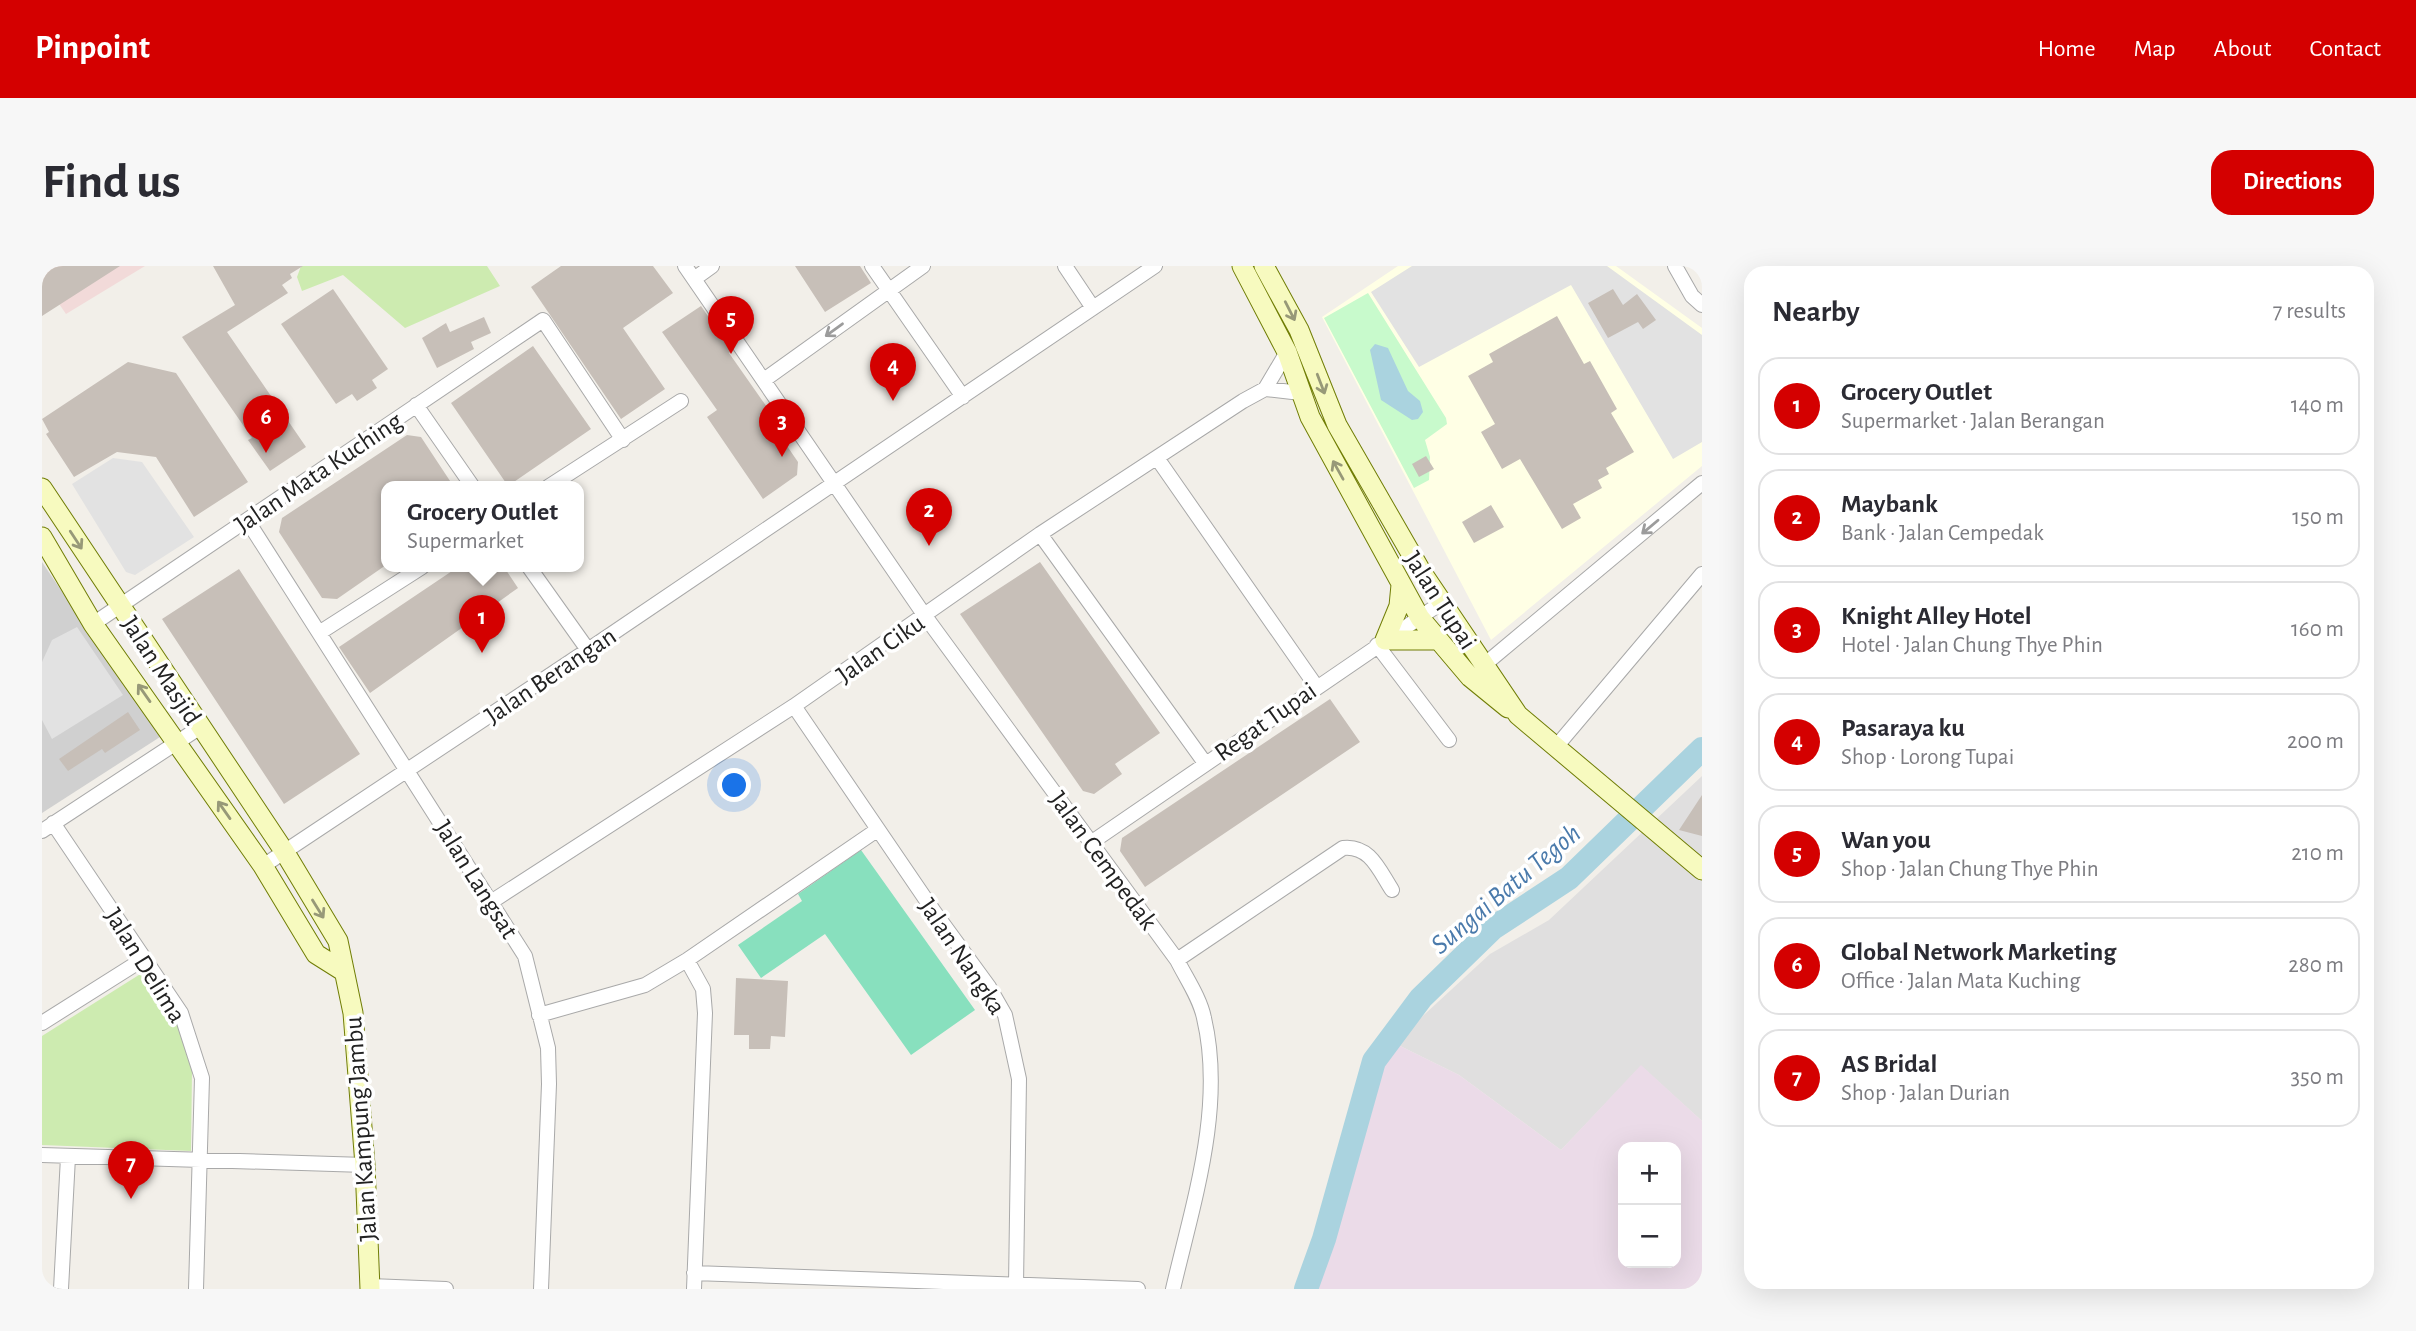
<!DOCTYPE html>
<html lang="en">
<head>
<meta charset="utf-8">
<style>
	body { margin:0; font-family:"Alegreya Sans",sans-serif; background:#f7f7f7; color:#2b2b33 }
	.controls { position:absolute; right:21px; bottom:21px; display:grid; overflow:hidden; border-radius:14px; box-shadow:0 7px 28px #0002 }
	.controls button { width:63px; height:63px; display:grid; place-items:center; padding:0; border:0; border-bottom:2px solid #e1e1e2; background:#fff; color:#2b2b33; font:35px sans-serif }
	.you { position:absolute; left:693px; top:520px; width:24px; height:24px; margin:-18px; border:5px solid #fff; border-radius:50%; background:#1a73e8; box-shadow:0 0 0 10px #1a73e833 }
	.badge { display:grid; place-items:center; width:46px; height:46px; border-radius:50%; background:#d40000; color:#fff; font-size:23px; font-weight:700 }
	.pin { position:absolute; translate:-50% -58px; filter:drop-shadow(0 2px 4px #0008) }
	.pin::after { content:''; position:absolute; top:37px; width:24px; height:21px; background:inherit; clip-path:polygon(0 0,100% 0,50% 100%) }
	.popup { position:absolute; left:339px; top:215px; width:203px; height:91px; box-sizing:border-box; display:grid; place-content:center; border-radius:14px; background:#fff; filter:drop-shadow(0 2px 5px #0005); font-size:23px; white-space:nowrap; color:#7c7c81 }
	.popup b { font-size:26px; color:#2b2b33 }
	.popup::after { content:''; position:absolute; left:50%; top:100%; margin-left:-14px; border:14px solid transparent; border-top-color:#fff }
	.list { margin:0; padding:0; list-style:none }
	h2 { display:flex; justify-content:space-between; align-items:center; height:91px; margin:0; padding:0 28px; font-size:30px }
	h2 small { font-size:23px; font-weight:400; color:#7c7c81 }
	.list li { display:grid; grid-template-columns:46px 1fr auto; gap:21px; align-items:center; box-sizing:border-box; height:98px; margin:0 14px 14px; padding:0 14px; border:2px solid #e1e1e2; border-radius:21px }
	.list b { display:block; font-size:26px; white-space:nowrap }
	.list p { margin:0; font-size:23px; white-space:nowrap; color:#7c7c81 }
	.list em { font-size:23px; font-style:normal; color:#7c7c81 }
	.map { position:relative; flex:none; width:1660px; height:1023px; overflow:hidden; border-radius:21px }
	header { display:flex; align-items:center; gap:42px; box-sizing:border-box; height:98px; padding:0 35px; background:#d40000; color:#fff }
	header strong { font-size:33px }
	nav { display:flex; gap:38px; margin-inline-start:auto; font-size:24px }
	.intro { display:flex; align-items:center; justify-content:space-between; box-sizing:border-box; height:168px; padding:0 42px }
	h1 { margin:0; font-size:49px }
	.button { padding:18px 32px; border-radius:21px; background:#d40000; color:#fff; font-size:24px; font-weight:700 }
	main { display:flex; gap:42px; padding:0 42px }
	aside { flex:1; background:#fff; border-radius:21px; box-shadow:0 7px 28px #0002 }
	.map>svg:first-child { display:block }
</style>
</head>
<body>
<header>
<strong>Pinpoint</strong>
<nav><a>Home</a><a>Map</a><a>About</a><a>Contact</a></nav>
</header>
<div class="intro"><h1>Find us</h1><a class="button">Directions</a></div>
<main>
<div class="map">
<svg width="1660" height="1023" viewBox="0 0 1660 1023">
	<rect width="100%" height="100%" fill="#f2efe9"/>
	<path fill="#e0dfdf" d="M1660 510V855L1599 800 1519 884 1417 809 1346 774 1371 759 1448 688 1507 654Z"/>
	<path fill="#f2dad9" d="M0 0H103L24 48 0 13Z"/>
	<path fill="#ebdbe8" fill-rule="evenodd" d="M1346 774 1417 809 1519 884 1599 799 1660 855V1023H1265ZM1581 881H1634V997H1581Z"/>
	<path fill="#ffffe5" d="M1356 0H1574L1660 62V200L1449 374 1280 51Z"/>
	<path fill="#d0d0d0" d="M0 296 118 471 0 547Z"/>
	<path fill="#cdebb0" d="M259 0H445L458 20 363 62 301 9 260 25 255 11Z
		M100 707 133 748 150 805 149 885 0 879V770Z"/>
	<path fill="#c8facc" d="M1326 27 1404 152 1405 158 1383 174 1388 191 1387 214 1372 222 1282 52Z"/>
	<path fill="#88e0be" d="M819 584 933 744 869 789 783 668 719 712 696 679 760 635 756 628Z"/>
	<path fill="#e2e2e2" d="M1370 0H1565L1660 69V176L1631 193 1529 19 1377 101 1329 26Z
		M71 192 100 196 152 271 93 309 84 306 30 218Z
		M35 361 81 429 10 473 0 454V396L10 374Z"/>
	<path fill="#aad3df" d="M1333 78 1346 82 1366 125 1378 135 1381 146 1376 153 1370 154 1339 134 1328 84Z"/>
	<g fill="none" stroke-linecap="round" stroke-linejoin="round">
		<path stroke="#aad3df" stroke-width="24" d="M1264 1023 1282 973 1332 795 1379 732 1451 662 1527 612 1660 483"/>
	</g>
	<path fill="#c7bfb8" d="M0 0H78L0 50Z
		M171 0H261L248 8 250 12 240 19 246 27 185 66 264 181 228 205 206 174 210 172 140 71 193 39Z
		M519 0H611L631 27 581 62 623 123 579 153 489 21Z
		M753 0H818L829 17 783 46Z
		M291 23 346 103 330 114 335 122 315 135 310 128 294 138 239 58Z
		M1571 23 1581 39 1595 28 1614 54 1601 63 1596 56 1566 72 1546 37Z
		M659 40 690 85 687 87 734 154 730 158 756 196 755 209 721 233 665 151 675 144 620 66Z
		M1515 50 1542 98 1548 95 1575 143 1569 147 1592 186 1564 202 1567 208 1556 214 1560 222 1531 238 1539 252 1520 263 1478 193 1460 203 1439 166 1453 158 1426 110 1451 96 1447 88Z
		M442 51 449 67 429 76 432 83 395 102 380 72 404 57 408 66Z
		M491 80 549 163 466 220 409 137Z
		M86 96 134 107 206 216 152 251 114 191 75 186 32 211 4 168 7 166 0 153Z
		M365 169 379 171 412 221H344V299L295 333 280 332 237 266 240 252Z
		M1384 190 1392 203 1377 211 1370 198Z
		M1449 239 1462 261 1432 277 1420 256Z
		M998 296 1118 467 1073 498 1080 508 1052 528 1041 525 918 348Z
		M416 301H462L476 322 328 427 297 381Z
		M197 303 318 488 242 538 120 353Z
		M1288 433 1318 476 1103 621 1078 585 1080 572Z
		M86 446 98 464 63 487 60 483 26 505 17 493Z
		M1660 529V570L1637 564Z
		M694 712 746 715 743 771 729 770 728 783H707V769H692Z"/>
	<g fill="none" stroke-linecap="round" stroke-linejoin="round">
		<defs>
			<path id="street" d="M643 0 883 350 1135 694C1144 712 1158 732 1162 752 1183 841 1151 937 1131 1023
				M830 0 921 131
				M1023 0 1051 42
				M1633 0 1650 30 1660 39
				M652 13 670 0
				M722 114 881 0
				M1223 123 1245 86
				M374 139 431 221
				M1115 192 1274 420
				M506 221 639 135
				M205 254 483 690 506 782 507 818 499 1023
				M998 268 1163 497
				M487 301 546 384
				M51 358 501 54 581 174
				M277 367 380 301
				M1335 379 1407 474
				M1442 399 1660 217
				M752 440 893 647 947 721 963 749 977 813 974 1019
				M1513 482 1660 308
				M11 557 139 747 160 812 154 1023
				M0 565 157 462
				M1050 576 1399 337
				M221 600 546 384 1113 0
				M449 636 752 440 998 268 1201 135 1223 123 1259 127
				M645 694 661 723 663 747 652 1023
				M1135 694 1301 582C1328 579 1337 604 1350 624
				M497 749 603 719 645 694 835 564
				M0 757 103 692
				M0 889 323 899
				M652 1007 1096 1023
				M328 1020 404 1023
				M19 1023 26 891"/>
			<path id="secondary" d="M1200 0 1245 86 1268 151 1378 352 1428 411 1466 442
				M1222 0 1257 64 1295 159 1379 305 1476 449 1660 604
				M0 222 242 585 296 675 311 747 323 899 328 1023
				M0 271 51 358 221 600 274 688 301 705
				M1359 319 1357 340 1343 374H1395"/>
		</defs>
		<use href="#street" stroke="#a9a9a9" stroke-width="16"/>
		<use href="#secondary" stroke="#707d05" stroke-width="21"/>
		<use href="#street" stroke="#fff" stroke-width="14"/>
		<use href="#secondary" stroke="#f7fabf" stroke-width="19"/>
	</g>
	<defs><path id="oneway-shaft" d="M-6 0H5M1.5-3L5.5 0L1.5 3" fill="none" stroke-width="1.6" stroke-linecap="round" stroke-linejoin="round" transform="scale(1.75)"/></defs>
	<g stroke="#979978">
		<use href="#oneway-shaft" transform="translate(1248 45) rotate(63)"/>
		<use href="#oneway-shaft" transform="translate(1279 118) rotate(69)"/>
		<use href="#oneway-shaft" transform="translate(1296 204) rotate(-119)"/>
		<use href="#oneway-shaft" transform="translate(34 274) rotate(57)"/>
		<use href="#oneway-shaft" transform="translate(102 427) rotate(-125)"/>
		<use href="#oneway-shaft" transform="translate(182 544) rotate(-125)"/>
		<use href="#oneway-shaft" transform="translate(276 643) rotate(58)"/>
	</g>
	<g stroke="#9c9c9c">
		<use href="#oneway-shaft" transform="translate(792 64) rotate(144)"/>
		<use href="#oneway-shaft" transform="translate(1608 261) rotate(140)"/>
	</g>
	<g text-anchor="middle" stroke-width="7" stroke-linejoin="round" paint-order="stroke">
		<g font-size="26" fill="#222" stroke="#fff">
			<text transform="translate(276 206) rotate(-34)" y="9">Jalan Mata Kuching</text>
			<text transform="translate(1399 334) rotate(57)" y="9">Jalan Tupai</text>
			<text transform="translate(838 382) rotate(-35)" y="9">Jalan Ciku</text>
			<text transform="translate(120 404) rotate(57)" y="9">Jalan Masjid</text>
			<text transform="translate(508 409) rotate(-34)" y="9">Jalan Berangan</text>
			<text transform="translate(1223 455) rotate(-35)" y="9">Regat Tupai</text>
			<text transform="translate(1062 594) rotate(54)" y="9">Jalan Cempedak</text>
			<text transform="translate(435 613) rotate(58)" y="9">Jalan Langsat</text>
			<text transform="translate(921 690) rotate(56)" y="9">Jalan Nangka</text>
			<text transform="translate(104 699) rotate(58)" y="9">Jalan Delima</text>
			<text transform="translate(318 863) rotate(-94)" y="9">Jalan Kampung Jambu</text>
		</g>
		<g font-size="28" font-style="italic" fill="#4a7aab" stroke="#fff">
			<text transform="translate(1463 622) rotate(-40)" y="10">Sungai Batu Tegoh</text>
		</g>
	</g>
</svg>
<div class="controls">
<button>+</button>
<button>−</button>
</div>
<div class="you"></div>
<div class="pin badge" style="left:440px;top:387px">1</div>
<div class="popup"><b>Grocery Outlet</b>Supermarket</div>
<div class="pin badge" style="left:887px;top:280px">2</div>
<div class="pin badge" style="left:740px;top:191px">3</div>
<div class="pin badge" style="left:851px;top:135px">4</div>
<div class="pin badge" style="left:689px;top:88px">5</div>
<div class="pin badge" style="left:224px;top:187px">6</div>
<div class="pin badge" style="left:89px;top:933px">7</div>
</div>
<aside>
<h2>Nearby<small>7 results</small></h2>
<ul class="list">
<li><span class="badge">1</span><div><b>Grocery Outlet</b><p>Supermarket · Jalan Berangan</p></div><em>140 m</em></li>
<li><span class="badge">2</span><div><b>Maybank</b><p>Bank · Jalan Cempedak</p></div><em>150 m</em></li>
<li><span class="badge">3</span><div><b>Knight Alley Hotel</b><p>Hotel · Jalan Chung Thye Phin</p></div><em>160 m</em></li>
<li><span class="badge">4</span><div><b>Pasaraya ku</b><p>Shop · Lorong Tupai</p></div><em>200 m</em></li>
<li><span class="badge">5</span><div><b>Wan you</b><p>Shop · Jalan Chung Thye Phin</p></div><em>210 m</em></li>
<li><span class="badge">6</span><div><b>Global Network Marketing</b><p>Office · Jalan Mata Kuching</p></div><em>280 m</em></li>
<li><span class="badge">7</span><div><b>AS Bridal</b><p>Shop · Jalan Durian</p></div><em>350 m</em></li>
</ul>
</aside>
</main>
</body>
</html>
